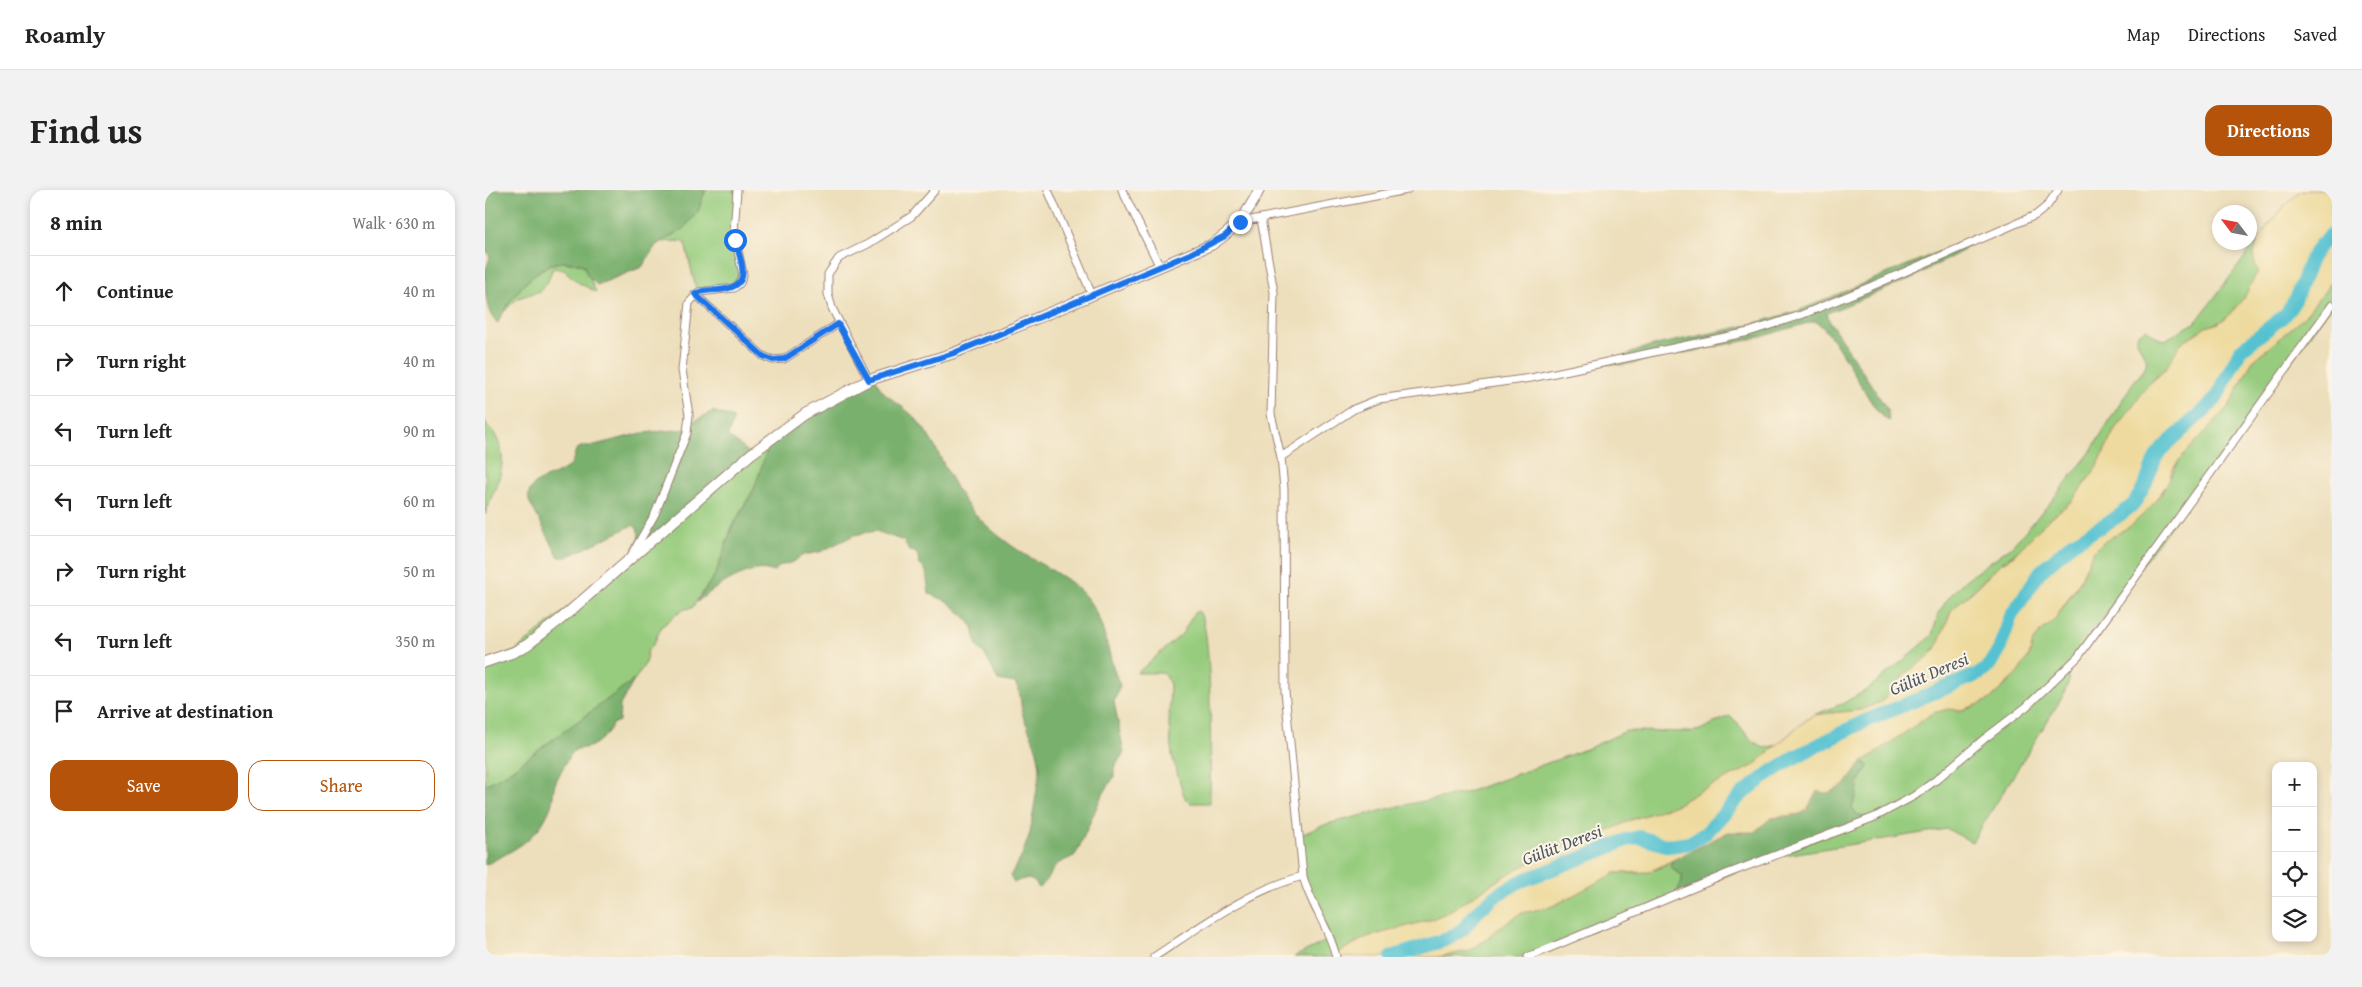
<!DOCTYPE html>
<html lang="en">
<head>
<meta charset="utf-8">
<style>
	body { margin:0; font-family:"Gentium Book Plus",serif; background:#f2f2f2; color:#222 }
	.controls { position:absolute; right:15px; bottom:15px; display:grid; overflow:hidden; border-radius:10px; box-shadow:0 2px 8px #0003 }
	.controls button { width:45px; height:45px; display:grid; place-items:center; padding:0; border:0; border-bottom:1px solid #e0e0e0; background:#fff; color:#222; font:25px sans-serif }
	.compass { position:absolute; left:1727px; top:15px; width:45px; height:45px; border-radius:50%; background:#fff; box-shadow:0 2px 8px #0003; rotate:302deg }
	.stop { position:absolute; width:15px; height:15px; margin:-11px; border:4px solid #1a73e8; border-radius:50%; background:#fff }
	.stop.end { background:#1a73e8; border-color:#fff; box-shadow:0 1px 5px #0008 }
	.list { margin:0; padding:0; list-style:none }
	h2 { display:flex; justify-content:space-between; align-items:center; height:65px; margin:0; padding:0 20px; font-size:21px }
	h2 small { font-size:16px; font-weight:400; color:#767676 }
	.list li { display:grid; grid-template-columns:32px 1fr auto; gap:15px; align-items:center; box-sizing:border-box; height:70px; padding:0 20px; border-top:1px solid #e0e0e0 }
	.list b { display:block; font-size:19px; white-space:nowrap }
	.list em { font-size:16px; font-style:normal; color:#767676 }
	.actions { display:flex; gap:10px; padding:15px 20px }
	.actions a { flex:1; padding:11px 0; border:1px solid #b45309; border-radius:15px; text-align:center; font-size:18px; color:#b45309 }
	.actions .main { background:#b45309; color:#fff }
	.icon { flex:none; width:28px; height:28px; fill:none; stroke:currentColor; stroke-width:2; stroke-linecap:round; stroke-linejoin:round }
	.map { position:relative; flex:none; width:1847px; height:767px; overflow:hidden; border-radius:15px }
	header { display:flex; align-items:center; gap:30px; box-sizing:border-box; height:70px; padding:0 25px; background:#fff; border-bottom:1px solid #e0e0e0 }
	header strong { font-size:24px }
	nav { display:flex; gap:28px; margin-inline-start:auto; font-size:18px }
	.intro { display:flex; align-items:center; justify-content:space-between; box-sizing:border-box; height:120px; padding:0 30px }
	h1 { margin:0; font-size:35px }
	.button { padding:12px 22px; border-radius:15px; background:#b45309; color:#fff; font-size:18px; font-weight:700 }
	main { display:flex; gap:30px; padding:0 30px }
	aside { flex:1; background:#fff; border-radius:15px; box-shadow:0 2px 8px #0003 }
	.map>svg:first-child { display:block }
</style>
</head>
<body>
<header>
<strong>Roamly</strong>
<nav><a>Map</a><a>Directions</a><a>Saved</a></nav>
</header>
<div class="intro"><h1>Find us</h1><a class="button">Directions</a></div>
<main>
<aside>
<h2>8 min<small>Walk · 630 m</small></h2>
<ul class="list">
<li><svg class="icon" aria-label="ahead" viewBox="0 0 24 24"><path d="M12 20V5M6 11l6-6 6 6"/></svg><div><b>Continue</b></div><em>40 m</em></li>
<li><svg class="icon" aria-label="right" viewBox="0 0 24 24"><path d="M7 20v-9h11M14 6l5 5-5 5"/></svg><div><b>Turn right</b></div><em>40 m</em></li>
<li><svg class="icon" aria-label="left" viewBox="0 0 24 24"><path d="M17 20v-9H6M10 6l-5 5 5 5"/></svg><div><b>Turn left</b></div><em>90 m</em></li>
<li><svg class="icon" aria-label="left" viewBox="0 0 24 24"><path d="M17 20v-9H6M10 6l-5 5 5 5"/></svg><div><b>Turn left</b></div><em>60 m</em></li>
<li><svg class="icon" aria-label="right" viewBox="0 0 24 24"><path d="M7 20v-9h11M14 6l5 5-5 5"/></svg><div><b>Turn right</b></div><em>50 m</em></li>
<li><svg class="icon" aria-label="left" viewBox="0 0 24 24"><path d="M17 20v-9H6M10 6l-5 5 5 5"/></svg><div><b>Turn left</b></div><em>350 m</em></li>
<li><svg class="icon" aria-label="arrive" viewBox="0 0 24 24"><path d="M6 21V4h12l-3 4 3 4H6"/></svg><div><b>Arrive at destination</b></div></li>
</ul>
<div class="actions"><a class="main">Save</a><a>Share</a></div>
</aside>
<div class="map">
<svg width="1847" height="767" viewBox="0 0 1847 767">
	<rect width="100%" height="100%" fill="#fcf5e5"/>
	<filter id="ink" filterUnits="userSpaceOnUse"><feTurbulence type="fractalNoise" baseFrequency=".02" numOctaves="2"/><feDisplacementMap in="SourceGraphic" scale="10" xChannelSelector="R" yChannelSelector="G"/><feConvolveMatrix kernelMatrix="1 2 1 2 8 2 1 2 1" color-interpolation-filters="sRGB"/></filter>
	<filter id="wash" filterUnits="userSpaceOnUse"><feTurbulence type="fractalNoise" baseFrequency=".0096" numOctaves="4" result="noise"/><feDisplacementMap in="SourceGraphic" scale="20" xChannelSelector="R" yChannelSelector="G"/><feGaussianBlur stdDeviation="1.12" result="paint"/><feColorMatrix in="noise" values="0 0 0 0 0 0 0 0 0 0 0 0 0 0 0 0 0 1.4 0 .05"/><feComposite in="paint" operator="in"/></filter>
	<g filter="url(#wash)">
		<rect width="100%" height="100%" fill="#eddfbc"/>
		<path fill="#97cc7e" stroke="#707654" d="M220 0H252L249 34 258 80 253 96 212 103 200 53 197 51 174 52 220 4Z
			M1772 51C1769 62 1767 71 1773 81 1765 104 1746 132 1721 137L1663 195 1630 239 1612 277 1587 311 1563 330 1538 357 1514 375 1466 421 1457 448 1444 467 1421 483 1396 512 1375 520 1328 525 1357 514 1383 499 1433 458 1447 445 1454 422 1465 406 1479 391 1527 356 1564 314 1604 264 1647 194 1659 180 1662 171 1651 149 1653 144 1661 139 1675 149 1680 150 1711 132Z
			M77 72 99 75 111 102 94 93 79 80 68 78 63 91 55 101 33 108 17 124C30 103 51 76 77 72Z
			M1847 92V115L1578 483 1585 488 1578 506 1487 652 1462 639 1287 667 1383 629 1373 625 1367 618C1370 610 1371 601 1373 593 1376 586 1381 582 1382 574L1376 573 1448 523 1463 519 1476 520 1486 518 1505 509 1524 492 1544 466 1548 451 1555 442 1568 432 1586 406 1596 390 1607 363 1617 353 1647 335 1676 305 1695 269 1744 216 1767 172 1819 127Z
			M0 231C2 236 6 239 9 243 28 276 9 295 0 325Z
			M284 254 274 289 247 337 231 383 207 418C193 418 188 429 177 436L168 455 163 460 160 474 150 489 21 584 0 595V472L29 462Z
			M713 421C729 431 725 586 725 613H705L701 610 698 603 687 565 684 536 685 495 681 485 677 483H652L697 444 709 423Z
			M1244 526 1251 531 1264 548 1279 558 1292 555 1268 576 1215 601 1191 615 1146 630 1101 651 1072 658 1018 687 963 722 945 730 882 747 845 767H809L845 749 821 696 815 645 842 634 919 615 980 603 1104 558 1141 541 1205 542 1215 540Z
			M1187 670 1185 675 1187 679 1197 685V692L1190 706 1043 767H952L983 761 1001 750 1015 737 1037 723 1068 716 1130 683H1156L1175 678Z"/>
		<path fill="#79b06d" stroke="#62684c" d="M0 0H220L213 22 198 39 171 55 157 77 112 95 102 85 99 75C89 73 74 70 64 75 45 83 21 114 13 133 0 125 0 97 0 82 1 77 4 72 5 67L0 59Z
			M1490 49 1479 60 1423 90 1342 123 1345 132 1402 219 1404 231C1386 225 1354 145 1330 131L1264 150 1167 169 1138 175 1118 174 1162 157 1264 135 1313 121 1477 52Z
			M391 188C394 205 420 216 432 230 456 258 464 296 489 323 505 340 523 354 542 366 562 378 586 389 601 407 621 431 622 467 635 495L629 512 639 563 629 577V587L616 607 592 662 589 666 572 674 556 697 554 698C548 687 539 687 529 693L525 686 536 668 545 643 555 580C554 561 547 547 540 531 534 518 538 504 530 493L513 490 499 463 492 457 488 437 477 424 462 411 444 404 441 381 434 374 433 366 430 362 424 361 419 351 391 341 369 345 335 362 318 365 308 372 295 376 288 382C267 371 228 399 212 412L231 383 247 337 268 302 284 254 293 242Z
			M228 221 249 228 243 246 266 264 146 367C150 356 160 343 148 335L82 367H74L44 311C40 287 73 288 85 275 89 270 89 265 91 260L97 256H106L157 243 203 239 204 234Z
			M150 489 135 515 134 531 127 534C126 541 112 555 104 557 97 559 92 557 87 563 81 571 72 588 69 597 68 603 68 610 66 616 54 649 29 660 0 675V595L21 584Z
			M1376 573 1384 576 1373 594 1372 605 1367 618 1373 625 1384 629 1190 706 1197 692V685L1187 679 1185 675 1192 666 1243 642H1269L1286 628 1315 624 1322 620 1332 601C1355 607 1364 588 1376 573Z"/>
		<path fill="#eeda9e" stroke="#9c7c64" d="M1816 0H1847V92L1819 127 1767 172 1744 216 1695 269 1687 280 1684 291 1667 316 1647 335 1617 353 1607 363 1596 389 1568 432 1555 442 1548 451 1544 466 1532 484 1505 509 1495 514 1476 520 1463 519 1448 523 1376 573 1360 595 1342 603 1332 601 1322 620 1315 624 1286 628 1269 642H1243L1164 682 1130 683 1068 716 1037 723 1015 737 1001 750 983 761 952 767H845L882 747 945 730 963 722 1018 687 1072 658 1101 651 1146 630 1191 615 1215 601 1268 576 1311 538 1328 525 1375 520 1396 512 1421 483 1443 467 1451 459 1466 421 1477 410 1490 400 1514 375 1527 367 1563 330 1587 311 1612 277 1630 239 1663 195 1680 180 1695 154 1721 137 1732 134 1742 127 1759 108 1773 81C1756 54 1798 19 1816 0Z"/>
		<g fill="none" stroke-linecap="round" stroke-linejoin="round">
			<path stroke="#56c2d1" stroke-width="14" d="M907 767 963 749 978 739 992 722 1013 704 1036 691 1110 663 1141 650 1154 647 1184 656 1204 653 1221 643 1256 605 1283 584 1312 566 1378 532 1496 483 1506 474 1514 460 1526 426 1555 382 1586 354 1632 327 1649 314 1661 293 1671 267 1679 257 1730 210 1755 161 1801 124 1810 110 1826 69 1835 55 1847 44"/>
		</g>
	</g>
	<g filter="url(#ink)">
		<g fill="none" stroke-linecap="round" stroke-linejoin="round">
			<defs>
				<path id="street" d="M563 0 607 105
					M637 0 675 77
					M776 29 789 102 786 224 796 267 799 299 800 501 818 686C825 715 845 738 851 767
					M755 32 922 0
					M210 104 278 166 288 170 299 169 353 134
					M384 190 347 118 343 104V84L354 68 383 54 427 26 450 0
					M796 267 869 219 894 209 1046 188 1264 142 1316 125 1387 96 1551 25 1562 16 1573 0
					M147 364 170 324 202 243 204 225 197 180 204 113 214 102 249 98 255 93 258 85 249 42 252 0
					M669 767C716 736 763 701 818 686
					M1043 767 1244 683 1390 627 1429 606 1451 590 1499 549 1541 517 1593 467 1847 115"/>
				<path id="secondary" d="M0 472 29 462 42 455 77 428 266 264 320 224 384 190 469 163 726 55C749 40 763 24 774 0"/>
			</defs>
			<use href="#street" stroke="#9c7f74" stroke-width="9"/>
			<use href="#secondary" stroke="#9c7f74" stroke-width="12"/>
			<use href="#street" stroke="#fff" stroke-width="7"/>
			<use href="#secondary" stroke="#fff" stroke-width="10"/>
		</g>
	</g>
	<g fill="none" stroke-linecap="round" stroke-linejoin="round" filter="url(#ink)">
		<path stroke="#1a73e8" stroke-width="6" d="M250 50C257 75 269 97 233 100 225 100 217 100 210 104L278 166 288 170 299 169 353 134 384 190 469 163 705 64 740 46 755 32"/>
	</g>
	<g text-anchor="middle" stroke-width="4" stroke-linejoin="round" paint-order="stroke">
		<g font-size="18" font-style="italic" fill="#4e5865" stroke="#fcf5e5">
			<text transform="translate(1444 484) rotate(-23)" y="6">Gülüt Deresi</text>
			<text transform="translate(1077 655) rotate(-21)" y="6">Gülüt Deresi</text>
		</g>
	</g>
</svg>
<div class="controls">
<button>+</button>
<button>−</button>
<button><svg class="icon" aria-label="locate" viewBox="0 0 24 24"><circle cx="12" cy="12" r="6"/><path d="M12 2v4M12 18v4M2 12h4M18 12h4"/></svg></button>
<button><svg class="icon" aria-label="layers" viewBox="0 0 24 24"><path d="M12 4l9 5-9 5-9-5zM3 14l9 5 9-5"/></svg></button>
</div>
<svg class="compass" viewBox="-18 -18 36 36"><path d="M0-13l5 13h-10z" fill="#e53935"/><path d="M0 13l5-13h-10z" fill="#767676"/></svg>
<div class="stop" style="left:250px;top:50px"></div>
<div class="stop end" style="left:755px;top:32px"></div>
</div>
</main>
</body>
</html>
